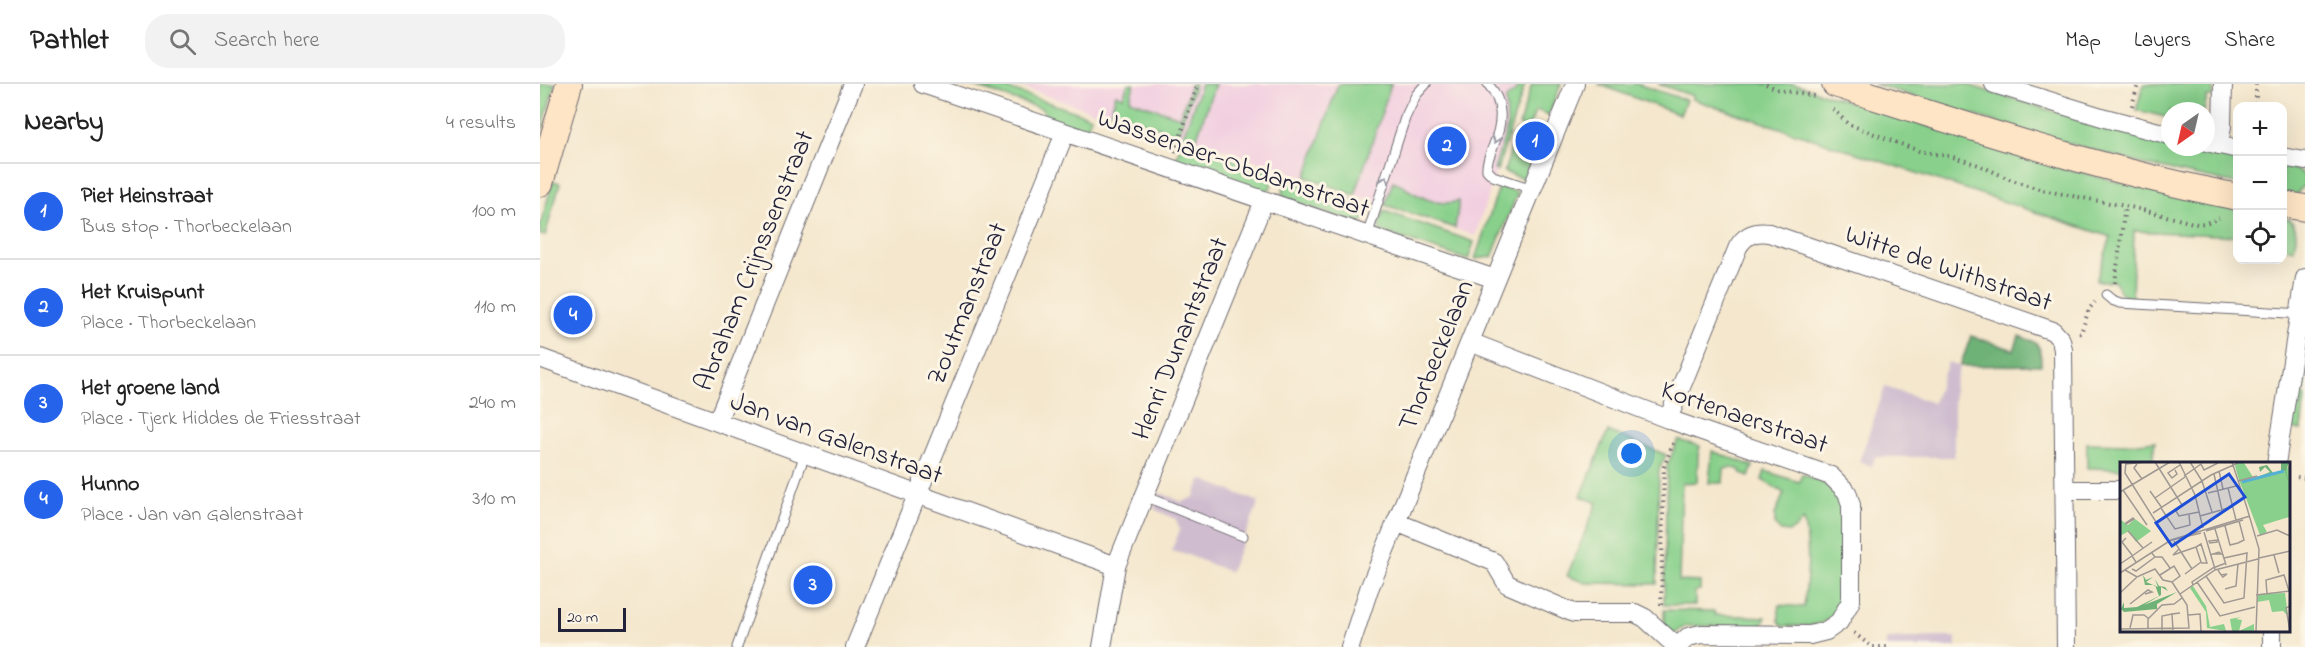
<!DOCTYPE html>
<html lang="en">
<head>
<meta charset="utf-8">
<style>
	body { margin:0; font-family:"Indie Flower",sans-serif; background:#f2f2f2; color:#222 }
	.controls { position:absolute; right:18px; top:18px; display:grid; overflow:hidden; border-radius:12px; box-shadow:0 6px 24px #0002 }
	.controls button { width:54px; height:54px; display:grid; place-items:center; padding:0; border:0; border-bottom:2px solid #e0e0e0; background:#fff; color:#222; font:30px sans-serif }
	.compass { position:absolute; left:1621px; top:18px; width:54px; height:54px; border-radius:50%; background:#fff; box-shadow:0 6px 24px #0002; rotate:214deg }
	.scale { position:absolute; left:18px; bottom:15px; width:68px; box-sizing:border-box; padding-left:6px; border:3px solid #22223b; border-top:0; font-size:16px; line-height:21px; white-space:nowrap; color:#22223b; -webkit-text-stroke:4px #fcf5e5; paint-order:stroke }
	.you { position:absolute; left:1092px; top:370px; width:21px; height:21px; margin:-15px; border:4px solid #fff; border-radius:50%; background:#1a73e8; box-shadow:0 0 0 9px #1a73e833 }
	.badge { display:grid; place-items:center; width:39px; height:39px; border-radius:50%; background:#2563eb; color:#fff; font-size:20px; font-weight:700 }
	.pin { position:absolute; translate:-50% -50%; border:3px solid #fff; box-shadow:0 2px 6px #0006 }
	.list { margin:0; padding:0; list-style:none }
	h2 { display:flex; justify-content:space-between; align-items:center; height:78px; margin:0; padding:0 24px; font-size:26px }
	h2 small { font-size:20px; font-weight:400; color:#767676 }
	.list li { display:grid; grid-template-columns:39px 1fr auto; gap:18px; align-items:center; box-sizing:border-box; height:96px; padding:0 24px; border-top:2px solid #e0e0e0 }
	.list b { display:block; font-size:22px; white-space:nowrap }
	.list p { margin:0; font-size:20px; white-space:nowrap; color:#767676 }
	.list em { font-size:20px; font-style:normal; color:#767676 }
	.icon { flex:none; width:33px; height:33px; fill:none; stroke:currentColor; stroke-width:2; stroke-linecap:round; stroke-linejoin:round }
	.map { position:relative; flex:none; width:1765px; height:563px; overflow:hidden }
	header { display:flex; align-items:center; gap:36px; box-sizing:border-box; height:84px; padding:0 30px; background:#fff; border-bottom:2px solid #e0e0e0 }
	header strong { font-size:28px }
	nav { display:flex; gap:33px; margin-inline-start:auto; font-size:21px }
	.search { width:420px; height:54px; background:#f2f2f2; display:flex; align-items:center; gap:15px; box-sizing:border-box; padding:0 21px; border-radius:24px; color:#767676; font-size:22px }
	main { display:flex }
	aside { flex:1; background:#fff }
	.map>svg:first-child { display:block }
</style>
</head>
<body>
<header>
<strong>Pathlet</strong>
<div class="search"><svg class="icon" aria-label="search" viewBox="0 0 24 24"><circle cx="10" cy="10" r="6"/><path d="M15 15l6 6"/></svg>Search here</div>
<nav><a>Map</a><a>Layers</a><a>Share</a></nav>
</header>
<main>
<aside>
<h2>Nearby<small>4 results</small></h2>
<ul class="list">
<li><span class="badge">1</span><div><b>Piet Heinstraat</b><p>Bus stop · Thorbeckelaan</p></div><em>100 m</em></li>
<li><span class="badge">2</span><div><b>Het Kruispunt</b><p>Place · Thorbeckelaan</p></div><em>110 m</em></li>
<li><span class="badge">3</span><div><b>Het groene land</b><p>Place · Tjerk Hiddes de Friesstraat</p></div><em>240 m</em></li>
<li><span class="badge">4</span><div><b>Hunno</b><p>Place · Jan van Galenstraat</p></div><em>310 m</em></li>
</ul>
</aside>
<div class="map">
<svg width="1765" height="563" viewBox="0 0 1765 563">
	<rect width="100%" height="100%" fill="#fcf5e5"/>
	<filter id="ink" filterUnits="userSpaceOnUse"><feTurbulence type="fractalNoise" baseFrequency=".0167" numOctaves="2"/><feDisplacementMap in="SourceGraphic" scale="12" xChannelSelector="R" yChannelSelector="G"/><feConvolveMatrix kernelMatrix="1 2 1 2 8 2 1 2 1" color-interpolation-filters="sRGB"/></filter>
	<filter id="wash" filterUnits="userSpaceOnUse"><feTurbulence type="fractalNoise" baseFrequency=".008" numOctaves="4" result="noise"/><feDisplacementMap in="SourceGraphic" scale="24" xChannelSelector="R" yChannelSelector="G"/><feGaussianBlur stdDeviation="1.35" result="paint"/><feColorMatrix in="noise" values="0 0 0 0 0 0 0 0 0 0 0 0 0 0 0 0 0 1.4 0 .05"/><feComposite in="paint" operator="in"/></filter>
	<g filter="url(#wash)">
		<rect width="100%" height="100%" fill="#f4e7cd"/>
		<path fill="#f2cfe0" d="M473 0H985L935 152 571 27 554 28Z"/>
		<path fill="#cfbdcf" d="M1408 278 1420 282 1414 302V373H1335L1332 382 1319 378 1345 303 1393 319Z
			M661 395 719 418 690 488 648 471 631 467 640 446 636 435 614 425 621 409 642 418 654 413Z
			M1394 553H1416V563H1346V555Z"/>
		<path fill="#88d08b" stroke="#557963" stroke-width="1.5" d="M0 0H15L0 53Z
			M427 0H454L551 33 546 47 507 33 502 25Z
			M588 0H594L590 16 640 33 651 0H655L638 50 571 27 576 10 583 13Z
			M661 0H675L656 56 643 52Z
			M798 0H851L815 111 766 93Z
			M975 0H985L957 87 954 86 967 43 966 14 978 5Z
			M992 0H1021L1009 31 996 26 988 45 979 41Z
			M1058 0H1097L1146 16 1140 31Z
			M1118 0H1253L1513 81 1617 108 1697 125V152L1594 147 1592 215 1582 210 1574 197H1556L1571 153 1152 15 1153 12Z
			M1334 0H1425L1564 43 1630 59V63H1646L1697 74V100L1606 81 1472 43Z
			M1604 0H1673V13H1667L1664 27H1630V34L1596 26Z
			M977 47 993 54 988 63 995 66 984 95 964 88Z
			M642 58 735 90 730 105 724 108 635 77Z
			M1742 82 1752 84 1765 91V100L1756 111 1743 108Z
			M747 94 829 122 824 136 819 140 744 114 742 109Z
			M13 97 20 99 5 152 0 151V142Z
			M853 97 865 102V104C882 114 898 123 919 117L915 144 845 121Z
			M959 103 978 108 952 173 935 175Z
			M844 127 934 158 928 176 840 147 839 141Z
			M1742 132C1759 138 1757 150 1754 165L1743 163Z
			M1763 266H1765V307L1756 305Z
			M1756 309 1765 311 1761 346 1751 344Z
			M1068 347 1126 371 1119 386 1117 500 1046 499 1027 492 1057 419 1041 412Z
			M1138 356 1160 362 1158 371 1157 398 1142 399 1139 497 1160 498V506L1155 507V521H1124L1127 382Z
			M1615 357 1612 380H1582V385L1547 384V359L1590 360Z
			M1172 367 1213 382 1209 393 1201 390 1200 386 1192 383 1184 385 1183 399H1169Z
			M1225 387 1259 398 1262 390C1280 397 1297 402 1302 423V515L1293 532 1282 539 1270 542H1242L1239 537V521L1264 523C1267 495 1271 464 1263 436L1256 444 1249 448 1241 447 1235 441V431L1244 409 1222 396Z
			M1124 526 1174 527 1175 531 1226 533 1221 542H1146L1134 550 1124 541Z"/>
		<path fill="#6eb277" stroke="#486a59" stroke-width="1.5" d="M1431 252 1474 266 1479 252C1499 259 1501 259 1501 281L1420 282Z"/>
	</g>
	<g filter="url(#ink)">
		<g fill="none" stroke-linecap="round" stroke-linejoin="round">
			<defs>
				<path id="lane" d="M948 0C965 19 962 41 953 63 950 71 946 78 947 86L953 92 992 105
					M827 152 865 34 876 11 886 0
					M1566 211 1572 216 1580 219 1763 230
					M604 412 703 452
					M197 563 265 370"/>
				<path id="street" d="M383 0 955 195
					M1454 0 1565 34 1630 51
					M1666 58 1698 65
					M1679 61 1682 42 1683 0
					M1742 73 1765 77
					M0 274 576 482
					M1128 335 1198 163C1205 151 1215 147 1229 149L1513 247 1521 256 1523 266 1526 563
					M177 338 313 0
					M1736 380 1765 194
					M1525 406H1582
					M856 438 954 478 967 500 1034 529H1095L1105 534 1137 563 1148 553 1161 550 1270 551 1286 547 1299 538 1311 517V421L1307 408 1291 392 1128 335 930 258
					M1732 546V563
					M315 563 525 49
					M562 563 576 482 724 117
					M810 563 829 505 1035 0"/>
				<path id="secondary" d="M1295 0C1428 42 1560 86 1698 113
					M0 99 29 0
					M1742 120 1765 124"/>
			</defs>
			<use href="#lane" stroke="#6c676e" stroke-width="11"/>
			<use href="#street" stroke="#6c676e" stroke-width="20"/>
			<use href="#secondary" stroke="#6c676e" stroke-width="28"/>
			<path stroke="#6c676e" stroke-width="4" stroke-dasharray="1.5 4.5" stroke-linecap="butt" d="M1226 0 1239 6 1275 12
				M1716 0V22
				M1592 22 1598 0
				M1293 25 1308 40 1379 67 1413 73 1439 81 1469 95 1502 106 1595 124 1657 140 1666 139 1679 134
				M635 68 658 0
				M1575 199 1585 122
				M1539 250 1541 249 1549 225 1555 218
				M1757 393 1765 394
				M1121 521 1124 383 1134 357
				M1314 549 1332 563H1347"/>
			<use href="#lane" stroke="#fff" stroke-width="9"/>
			<use href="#street" stroke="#fff" stroke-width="18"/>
			<use href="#secondary" stroke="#fee5c5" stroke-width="26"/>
		</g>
		<defs><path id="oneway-chevron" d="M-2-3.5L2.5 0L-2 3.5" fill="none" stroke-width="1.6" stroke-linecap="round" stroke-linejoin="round" transform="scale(1.5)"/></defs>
		<g stroke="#9c9ca7">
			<use href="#oneway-chevron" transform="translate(956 55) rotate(108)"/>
			<use href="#oneway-chevron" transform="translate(845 96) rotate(-72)"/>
		</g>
	</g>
	<g text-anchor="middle" stroke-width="6" stroke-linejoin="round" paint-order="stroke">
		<g font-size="27" fill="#22223b" stroke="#fcf5e5">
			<text transform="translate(694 78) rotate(19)" y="9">Wassenaer-Obdamstraat</text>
			<text transform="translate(213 176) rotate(-68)" y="9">Abraham Crijnssenstraat</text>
			<text transform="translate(1409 183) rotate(19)" y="9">Witte de Withstraat</text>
			<text transform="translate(426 219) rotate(-68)" y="9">Zoutmanstraat</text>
			<text transform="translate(639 254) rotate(-68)" y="9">Henri Dunantstraat</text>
			<text transform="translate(895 271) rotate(-68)" y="9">Thorbeckelaan</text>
			<text transform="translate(1205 332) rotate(19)" y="9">Kortenaerstraat</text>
			<text transform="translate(297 353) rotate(20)" y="9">Jan van Galenstraat</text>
		</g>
	</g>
	<g transform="translate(1580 378)">
		<rect width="170" height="170" fill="#f4e7cd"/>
		<path d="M118 0 124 1 133 15 122 21 164 10 169 4V55L143 63 147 70 140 73 119 18 115 4ZM15 57 31 69 16 80 9 69 0 74 1 58 8 63ZM73 124 86 144 90 165 104 162 106 169 87 166 86 150 70 126ZM165 131 168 154 163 149 152 150 149 138 137 140 138 132ZM121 155 116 157 122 158 119 169 134 162V169H112L110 157Z" fill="#88d08b"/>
		<path d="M161 0H169L166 9 169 22 165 9 122 21 150 10 145 5 140 10 139 5 147 3 153 11 161 9ZM23 113 26 118 33 115 26 120 38 125 35 117 39 124 45 125 48 129 41 125V133L24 143 57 130 37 142V147L4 150 1 147 4 140V146L17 145 39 134 35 123H25Z" fill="#6eb277"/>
		<path fill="none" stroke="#55b1d3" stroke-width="3" d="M122 20 164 9"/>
		<path fill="none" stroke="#a09893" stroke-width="1.5" d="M6 0 5 11 48 79M35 0 62 43 56 49 59 54 79 50M59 0 75 33 83 66M70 0 82 19M112 0 128 49M6 2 26 0M17 2 14 6 22 17M55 8 57 12 52 16 48 11 60 3M99 9 103 27M94 12 102 48M64 14 81 2 84 8 98 1M82 19 92 50M118 19 137 14M108 26 116 58M3 28 27 63M30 29 42 46M0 30 50 0M88 31 120 23M35 36 65 15M41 46 55 67 70 63 69 53M127 46 139 87 136 169M33 51 91 13 118 1M80 54 112 45M13 56 14 57 6 62V61ZM105 64 110 83 118 81 124 78 119 59M95 67 106 103M8 69 23 86M86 69 123 58M84 70 95 107M137 74 157 68 170 74M6 76 2 80 12 93M97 78V80L90 81 89 79ZM48 79 81 71M54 79 72 107M76 85 81 82 87 101H81M59 87 53 93 76 85 81 100 65 112M31 90 35 95H42L50 106M90 93 99 90 101 92H93M154 93 159 111M12 94 32 80M139 96 170 89M0 102 12 94 16 100M12 107 16 109 35 95M98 107 99 110 102 114 103 115 107 112 101 113M0 111 51 78 130 54M40 113 54 104 60 114 52 120M86 114 104 141 124 136 127 91 104 96M77 120 100 154 135 145M73 123 72 120 93 106 106 101M105 127 116 124 118 102M0 131 17 115M60 132 95 108 138 97M147 132 146 118 164 113 169 129M136 133 170 129M19 135 10 142 28 128 32 130 25 132M170 144 166 146 170 169M68 153 80 152 81 169M28 157 42 143 54 142 62 136M10 166 13 153H24L28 156V167M0 167 69 166 67 143 52 120 43 118 35 107 17 115 5 108M42 168V154L52 152M53 168 52 152 60 151"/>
		<path fill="#1d4ed8" fill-opacity="0.15" stroke="#1d4ed8" stroke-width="3" d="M109 12 125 35 52 84 36 61Z"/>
		<rect width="170" height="170" fill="none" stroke="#22223b" stroke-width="3"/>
	</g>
</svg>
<div class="controls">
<button>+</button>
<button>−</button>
<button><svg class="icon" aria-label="locate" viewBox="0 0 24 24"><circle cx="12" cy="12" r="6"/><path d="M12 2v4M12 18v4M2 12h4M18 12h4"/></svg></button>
</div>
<svg class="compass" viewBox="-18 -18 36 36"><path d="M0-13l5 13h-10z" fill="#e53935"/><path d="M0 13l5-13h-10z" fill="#767676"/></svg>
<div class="scale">20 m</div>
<div class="you"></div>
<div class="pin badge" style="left:995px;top:57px">1</div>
<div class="pin badge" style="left:907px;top:62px">2</div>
<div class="pin badge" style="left:273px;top:501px">3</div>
<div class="pin badge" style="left:33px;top:231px">4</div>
</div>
</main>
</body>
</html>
